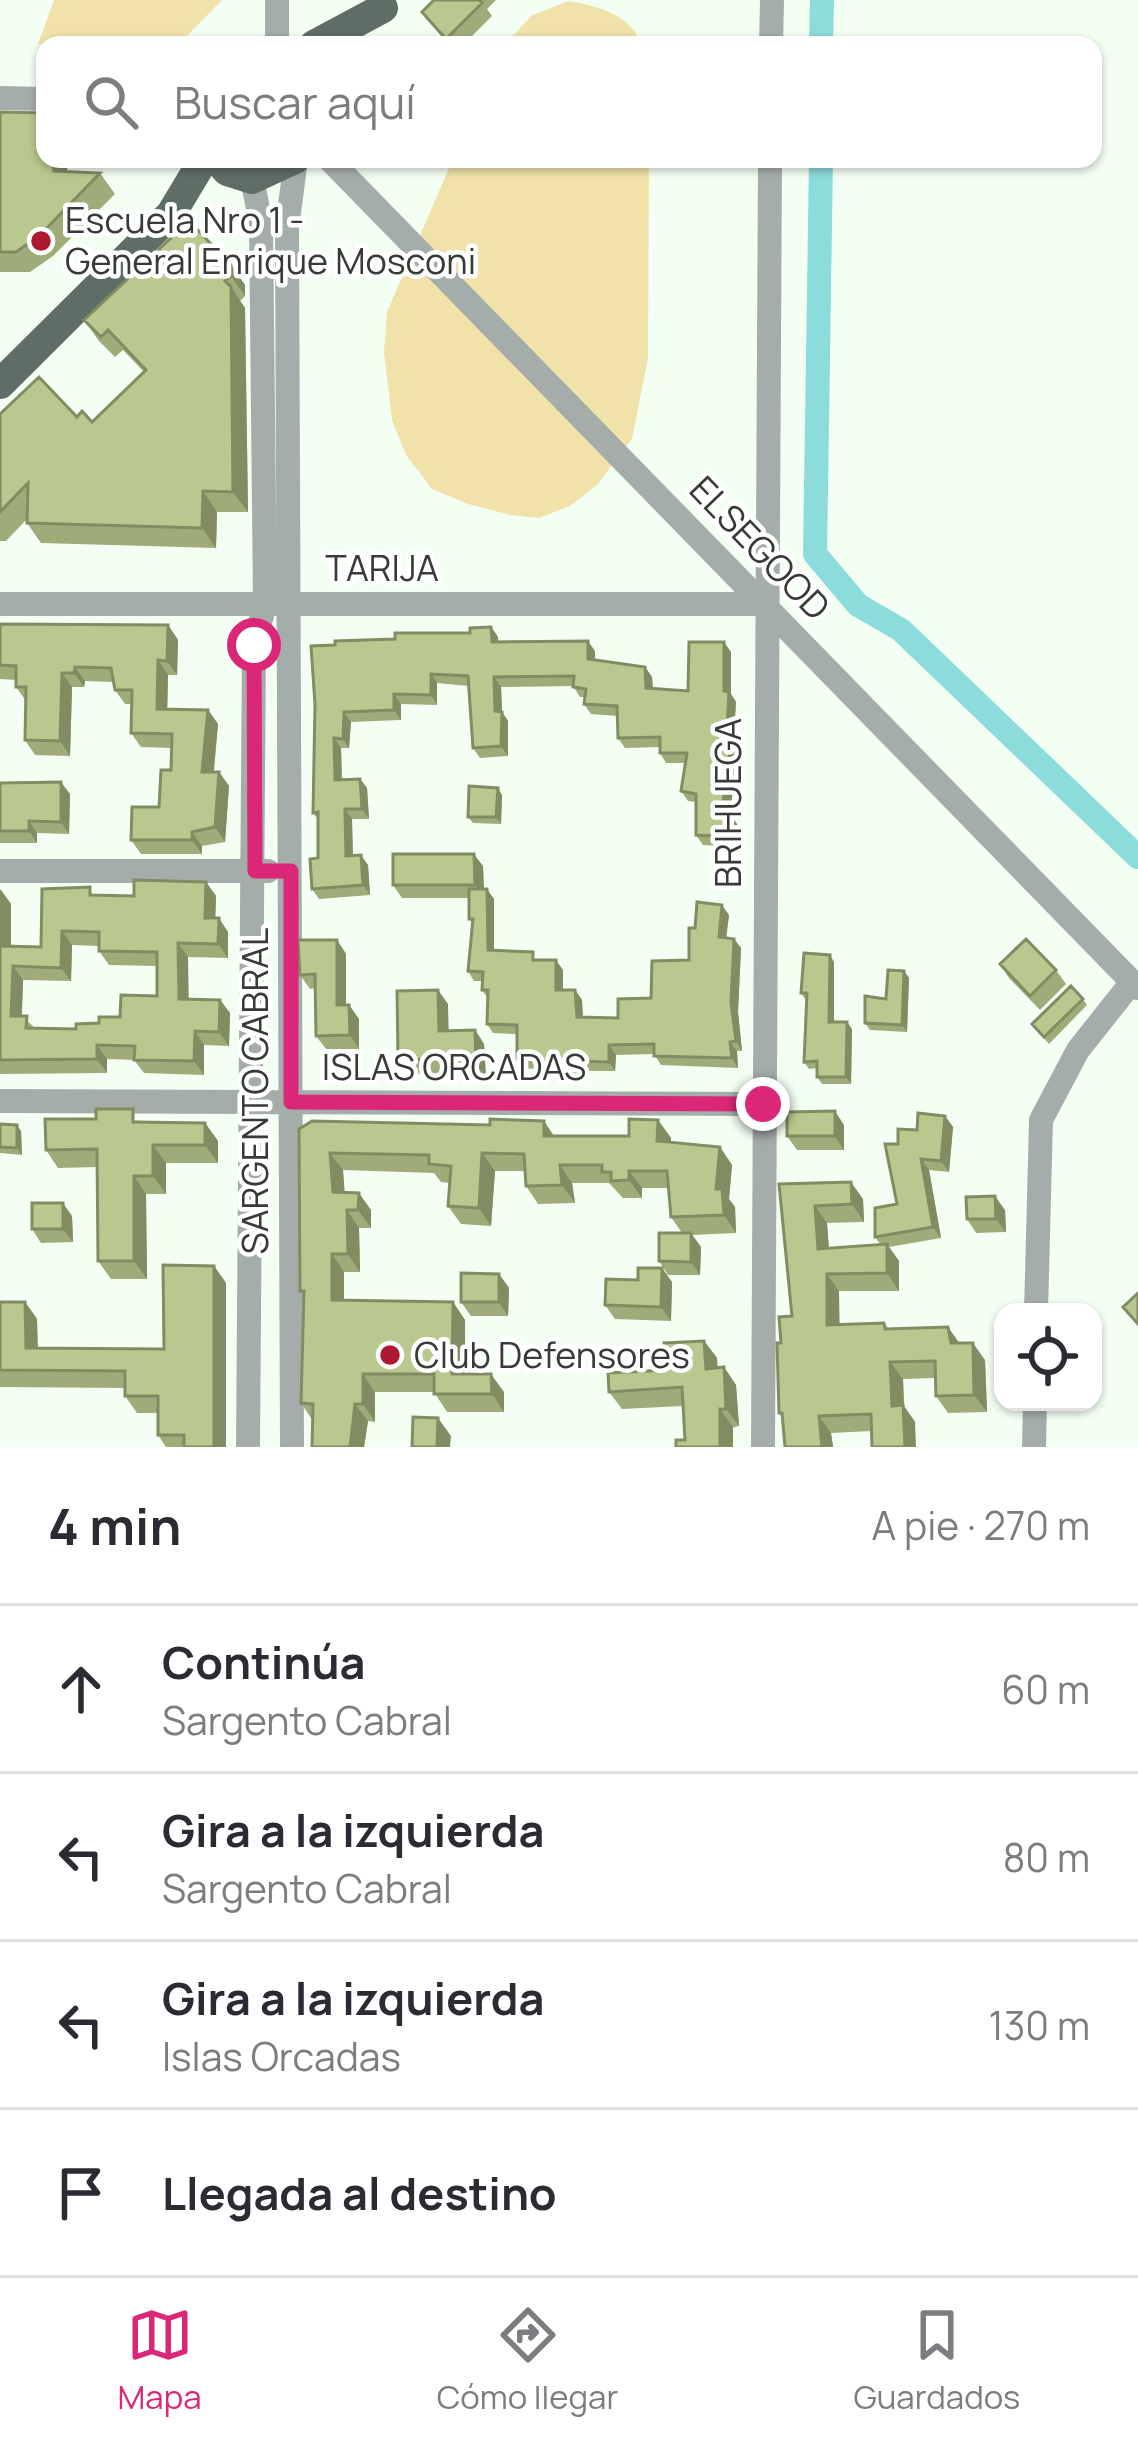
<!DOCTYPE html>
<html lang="es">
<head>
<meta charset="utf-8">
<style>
	body { margin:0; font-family:Manrope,sans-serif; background:#f7f7f7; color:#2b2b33 }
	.controls { position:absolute; right:36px; bottom:36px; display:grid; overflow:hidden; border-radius:24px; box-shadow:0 3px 9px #0004 }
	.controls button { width:108px; height:108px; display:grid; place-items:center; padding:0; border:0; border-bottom:3px solid #e1e1e2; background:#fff; color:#2b2b33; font:60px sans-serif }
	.stop { position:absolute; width:36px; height:36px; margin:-27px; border:9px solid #db2777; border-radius:50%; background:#fff }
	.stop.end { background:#db2777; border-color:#fff; box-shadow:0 3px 12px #0008 }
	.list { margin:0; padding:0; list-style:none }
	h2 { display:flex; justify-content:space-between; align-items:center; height:156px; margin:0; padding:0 48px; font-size:51px }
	h2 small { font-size:39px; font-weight:400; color:#7c7c81 }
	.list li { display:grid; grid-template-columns:78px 1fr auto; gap:36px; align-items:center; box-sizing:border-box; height:168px; padding:0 48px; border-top:3px solid #e1e1e2 }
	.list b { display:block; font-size:45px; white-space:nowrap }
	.list p { margin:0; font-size:39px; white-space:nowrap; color:#7c7c81 }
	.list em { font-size:39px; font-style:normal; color:#7c7c81 }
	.icon { flex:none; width:66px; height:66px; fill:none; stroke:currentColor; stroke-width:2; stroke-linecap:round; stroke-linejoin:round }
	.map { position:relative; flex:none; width:1138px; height:1447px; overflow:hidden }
	.search { position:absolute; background:#fff; box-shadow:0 3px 9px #0004; left:36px; right:36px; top:36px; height:132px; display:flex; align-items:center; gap:30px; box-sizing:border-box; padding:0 42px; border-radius:24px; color:#7c7c81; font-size:45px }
	.sheet { height:828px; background:#fff }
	nav { display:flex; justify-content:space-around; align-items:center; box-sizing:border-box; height:168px; border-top:3px solid #e1e1e2; background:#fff; font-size:33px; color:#7c7c81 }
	nav a { display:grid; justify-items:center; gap:6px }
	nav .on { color:#db2777 }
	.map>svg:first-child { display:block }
</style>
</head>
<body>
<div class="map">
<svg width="1138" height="1447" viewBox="0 0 1138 1447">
	<rect width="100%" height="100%" fill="#f4fff4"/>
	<path fill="#f1e2aa" d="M54 0H222L178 45 38 44Z
		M568 1C598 6 630 14 642 45H505L531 16Z
		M453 159H649L648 358 632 439 597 485 570 506 539 518 510 515 468 504 432 489 406 455 392 420 384 352 387 312Z"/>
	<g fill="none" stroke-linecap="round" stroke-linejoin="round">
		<path stroke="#8bdcdb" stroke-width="24" d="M821 45 822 0
			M821 159 815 554 858 605 901 630 1138 857"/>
		<path stroke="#a5adaa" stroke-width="24" d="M277 45V0
			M771 45 772 0
			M0 98 45 99
			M329 159 1138 988
			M0 604H765
			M0 871H268
			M0 1101 763 1104
			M1036 1312 1041 1120 1078 1050 1132 982
			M248 1447 254 645 265 604 261 223 252 179
			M292 1447 287 228 296 159
			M763 1447 770 159
			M1034 1447 1035 1402"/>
		<path stroke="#5f6d67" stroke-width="30" d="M314 45 383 8
			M217 159 227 171 252 179 295 159
			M0 384 171 214 204 159"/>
	</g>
	<path fill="#9fac7a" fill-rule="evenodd" d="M434 0H496L487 9 492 16 463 45H449L422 12Z
		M0 112 45 159H67V172L100 173 115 194 53 256 30 272H0Z
		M231 265 245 285V296L240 301 245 308 248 512H217L216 548 41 543 27 523V519L6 541H0V414L77 417 92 422 144 372 123 350 115 357 99 341 84 320Z
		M0 624 168 625 178 640 177 675H168L167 709 208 710 218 724 214 772H219L229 786 225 842 202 846V854H141L131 840 159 807 171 770V748L141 747 131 733 132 704H125L115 690 114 682 85 681 84 687H72L70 756 35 755 25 740 26 701 16 687V680L0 679Z
		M491 627 498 637V642L595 651V660L645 667 652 677 653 688 688 691 731 652V694L736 702 733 748 738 755 729 817H732L739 827V847L703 845 696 835V802L688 801 681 791 685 763H666L660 753V747L625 748 618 738 617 716 591 714 584 704 585 697H580L573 686 501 687 502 712 508 721V756L480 758 473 748 469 686 437 683V705L401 704V720L351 722 349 748H341L342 779H360L367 788 369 819H352L353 855 368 865 370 895 319 899 312 889 318 858V819L313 813 335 645 470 633Z
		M0 783 70 794 69 834 37 833V843H0Z
		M502 795 501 824 473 823 468 817Z
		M483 866 484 889 494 899V950L538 960 563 970V990H575L582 1000 583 1017 618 1018 651 998 689 960 695 928 729 915 726 938 734 939 741 948 738 1012 742 1051H737L738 1068 661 1065 654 1054 616 1055 615 1071H582V1080L556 1079 550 1070 523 1068 517 1059V1034L493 1033 487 1024 488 999 482 990V981H474L468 971 472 923 469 919V898H402L393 885Z
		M206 882 216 896 215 918 228 932V958L188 957V999L220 1000 230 1013 229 1046 204 1045V1075L144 1073 134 1060 107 1059V1073L0 1074V890L11 904V946L41 947 96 895 134 896ZM72 945 99 946V951L109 965 157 966V996L120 1017 99 1023 76 1029 35 1028 22 1016 23 980 71 981Z
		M337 940 346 954V1005H349L359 1019V1049H326L316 1036 315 988 310 989 300 975Z
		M834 962V1022L852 1029 851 1084H822L817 1077V1068L809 1069 804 1062 806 1000 801 993Z
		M1000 964 1056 970 1066 984 1040 1010 1009 978Z
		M904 971 909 978 907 1032 870 1030 865 1023 886 999Z
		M1083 999 1087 1005 1049 1044 1032 1024Z
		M448 1004V1031L475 1030 484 1044 486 1078 466 1079 462 1073 408 1074 398 1060Z
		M945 1116 953 1127 949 1172 929 1170 941 1238 889 1247 899 1261V1291H839V1325L884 1323 888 1328 959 1343 985 1360 987 1412 948 1413 936 1396 935 1378 903 1379 904 1406 915 1422 872 1431 831 1433 833 1447H785L783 1419 779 1413 781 1343 792 1316 779 1184 863 1199 864 1222 827 1223 829 1248 880 1244 875 1237 897 1204 917 1130Z
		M96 1119 205 1123 218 1141V1163H166V1194H146L147 1279H111L98 1261 97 1167 58 1168 46 1150Z
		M658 1120 671 1138 670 1142 720 1147 732 1165 729 1199 735 1207 736 1233 692 1235 701 1247 700 1275H668L659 1261 682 1233 671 1217 668 1188H642V1198H623L609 1183H572L575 1203 538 1204 526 1186 525 1171H495L491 1226 461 1224 448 1206 450 1183 441 1182 434 1173 343 1170 344 1192 371 1210V1228H359L360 1272H344V1300L453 1302 465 1320V1374L504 1392V1412H447L434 1392H375V1422L368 1421 364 1447H312L313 1421 301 1403 303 1296 300 1291 299 1129 554 1136H629Z
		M0 1124 21 1131 22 1155 0 1153Z
		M844 1125V1150H797L787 1136Z
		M1005 1210 1006 1232 976 1233 967 1219Z
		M72 1216 73 1242 41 1243 32 1229Z
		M214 1266 226 1283V1447H166L158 1435V1413H137L125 1396V1388L0 1387V1302H25L37 1319 38 1348 164 1349Z
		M662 1268 672 1282 671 1321 615 1319 605 1305 638 1280Z
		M499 1274 509 1288 508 1316H471L461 1302Z
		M704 1341 717 1358V1368L724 1367 736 1385 739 1426 685 1440 683 1406 622 1409 609 1392 666 1370Z
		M1048 1402H1082V1408L1051 1407Z"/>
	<path fill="#828c63" d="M53 159H67L68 191 54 171Z
		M231 265 245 285V296L231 276Z
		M231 287 245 308 248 512 233 492Z
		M203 491 217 512 216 548 202 528Z
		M168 625 178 640 177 675 167 661Z
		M491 627 498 637 499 652 492 642Z
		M588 641 595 651V669L588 659Z
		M724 642 731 652V694L736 702 733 748 738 755 728 827 721 817 726 745Z
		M158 660 168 675 167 723 157 709Z
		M75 667 85 681 84 687 74 673Z
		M645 667 652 677 653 698 646 688Z
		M62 673 72 687 70 756 60 741Z
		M431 674 437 683V705L431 695Z
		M494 677 501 687 502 712 508 721V756L501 746 495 711Z
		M394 694 401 704V720L394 710Z
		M208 710 218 724 212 786 202 772Z
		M344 712 351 722 349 748 343 739Z
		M334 738 341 748 342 789 335 780Z
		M219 772 229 786 225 842 215 827Z
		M360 779 367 788 369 819 362 809Z
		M61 782 70 794 69 834 61 822Z
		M498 788 502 795 501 824 496 817Z
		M345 809 352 819 353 866 346 856Z
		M732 817 739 827V847L732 837Z
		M29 821 37 833V843L29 831Z
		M192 832 202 846V854L192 840Z
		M474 854 483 866 484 898 475 885Z
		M361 855 368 865 370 895 363 885Z
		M206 882 216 896 215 931 205 918Z
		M487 889 494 899V959L488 950Z
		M1 890 11 904V960L2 946Z
		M722 905 729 915 725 947 719 937Z
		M219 918 228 932V958L218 944Z
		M62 931 72 945 71 981 61 968Z
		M734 939 741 948 738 1012 742 1051 736 1041 731 1003Z
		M337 940 346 954V1019L337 1005Z
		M178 943 188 957 189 1012 179 999Z
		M830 955 834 962V1028L829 1022Z
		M556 960 563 970V999L556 990Z
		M13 966 23 980 21 1030 11 1016Z
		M904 971 909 978 907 1032 902 1025Z
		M438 990 448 1004 449 1045 439 1031Z
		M575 990 582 1000 583 1027 577 1017Z
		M220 1000 230 1013 229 1046 219 1032Z
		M349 1005 359 1019V1049L350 1035Z
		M847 1022 852 1029 851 1084 846 1077Z
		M475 1030 484 1044 486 1078 476 1064Z
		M195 1031 204 1045V1075L194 1061Z
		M730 1042 737 1051 738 1068 732 1058Z
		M97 1045 107 1059V1073L97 1059Z
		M609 1045 616 1055 615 1071 609 1062Z
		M575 1061 582 1071V1080L575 1070Z
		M835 1111 844 1125V1150L835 1136Z
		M945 1116 953 1127 949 1172 941 1161Z
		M658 1120 671 1138 670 1159 657 1141Z
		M544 1121 556 1139 544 1136Z
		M205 1123 218 1141V1163L205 1145Z
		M17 1125 21 1131 22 1155 17 1148Z
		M153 1145 166 1163V1194L153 1176Z
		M720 1147 732 1165 729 1199 735 1207 736 1233 724 1215 716 1189Z
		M330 1153 343 1170 346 1209 333 1192Z
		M482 1153 495 1171 491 1226 479 1208Z
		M921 1159 929 1170 941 1238 933 1227Z
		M560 1165 572 1183 575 1203 562 1185Z
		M629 1171 642 1188V1198L629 1180Z
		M134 1176 146 1194 147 1279 134 1261Z
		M851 1182 863 1199 864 1222 852 1204Z
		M359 1193 371 1210V1228L358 1210Z
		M995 1196 1005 1210 1006 1232 996 1219Z
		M63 1203 72 1216 73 1242 63 1229Z
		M815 1206 827 1223 830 1266 818 1249Z
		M347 1210 359 1228 360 1272 348 1254Z
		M691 1233 701 1247 700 1275 691 1262Z
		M887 1244 899 1261V1291L887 1273Z
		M332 1254 344 1272V1318L332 1300Z
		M214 1266 226 1283V1447H214Z
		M662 1268 672 1282 671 1321 661 1307Z
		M499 1274 509 1288 508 1316 499 1302Z
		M827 1274 839 1291 840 1343 827 1325Z
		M25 1302 37 1319 38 1365 26 1348Z
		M453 1302 465 1320V1392L452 1374Z
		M948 1327 960 1344 951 1343Z
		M704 1341 717 1358 719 1386 706 1369Z
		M973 1343 985 1360 987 1412 974 1395Z
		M890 1362 903 1379 904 1406 915 1422 916 1447H905L892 1406Z
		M724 1367 736 1385 739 1426 726 1409Z
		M363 1374 375 1392V1422L363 1404Z
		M491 1374 504 1392V1412L492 1394Z
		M355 1404 368 1421 364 1447H350Z
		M720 1409 733 1427V1447H720Z
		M819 1416 831 1433 833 1447H822Z
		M438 1418 451 1436 450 1447H437Z"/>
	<path fill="#b9c88e" stroke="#828c63" stroke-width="3" fill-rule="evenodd" d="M434 0H479L482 3 446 39 422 12Z
		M0 112 45 113V159H53L54 171 100 173 39 236 16 252H0Z
		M189 221 231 265V276L225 281 231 287 233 492 203 491 202 528 27 523 28 483 0 512V414L39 377 77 417 82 411 92 422 146 370 108 330 101 337 84 320Z
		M0 624 168 625 167 661 158 660 157 709 208 710 202 772H219L215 827 192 832V840H131L132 807H159L161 770H171L172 734 131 733 132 690H115L111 668 75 667 74 673H62L60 741 25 740 26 687H16V666L0 665Z
		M491 627 492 642 588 641V659L645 667 646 688 688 691 689 642H724V691L729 692 726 745H731L721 817H732V837L696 835V794L681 791 687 753H660V737L618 738 617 706 584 704 586 689 573 687 574 676 494 677 495 711 502 712 501 746 473 748 468 676 431 674V695L394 694V710L344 712 343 739 334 738 335 780 360 779 362 809H345L346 856 361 855 363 885 312 889 310 859 318 858V812L313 813 315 704 311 646 335 645V641L395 639V633H470V628Z
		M61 782V822L29 821V831H0V783Z
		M469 786 498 788 496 817H468Z
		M393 854H474L475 885H393Z
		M134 880 206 882 205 918H219L218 944 178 943 179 999 220 1000 219 1032 195 1031 194 1061 134 1060 135 1046 97 1045V1059L0 1060V890L2 946 41 947 42 889 90 887V895L134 896ZM62 931 99 932V951L157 952V996L121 995 120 1017H99V1023L76 1024V1029L26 1028 27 1016H11L13 966 61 968Z
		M469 889H487L488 950 533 952V960H556V990H575L577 1017 618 1018V999L651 998 652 961 689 960V928H695L697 902 722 905 719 937 734 939 731 1003 736 1041 730 1042 732 1058 654 1056V1044L609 1045V1062L575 1061V1070L549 1069V1061L517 1059V1025L487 1024 488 990H482L483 972 468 971 473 919H469Z
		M1026 939 1056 970 1030 996 1000 964Z
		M298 940H337V1005H349L350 1035 316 1036 315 974 300 975Z
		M804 953 830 955 829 1022H847L846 1077H817V1061L804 1062 807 993H801Z
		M888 970 904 971 902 1025 865 1023V996L886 999Z
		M1071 986 1083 999 1044 1037 1032 1024Z
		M438 990 439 1031 475 1030 476 1064 456 1065V1059L398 1060 397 991Z
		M96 1109H133V1122L205 1123V1145H153V1176H134V1261H98L97 1149 46 1150 45 1119H96Z
		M835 1111V1136H787V1112Z
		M918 1113 945 1116 941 1161 921 1159 933 1227 875 1237V1208L897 1204 885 1144H898V1129L917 1130Z
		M490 1119 544 1121V1136H629V1119L658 1120 657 1141 720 1147 716 1189H722L724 1215 671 1217 667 1171H629V1180L611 1181V1172H602V1165H560L562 1185 526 1186 524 1154 482 1153 479 1208 448 1206 451 1166 429 1164V1155L330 1153 333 1192 359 1193 358 1210H347L348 1254H332V1300L453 1302 452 1374H491L492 1394H434V1374H363V1404H355L350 1447H312L313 1404 301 1403 304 1291H300L299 1129 312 1121 490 1125Z
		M0 1124 17 1125V1148L0 1147Z
		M851 1182 852 1204 815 1206 818 1249 887 1244V1273L827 1274V1325L884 1323 885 1329 948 1327 951 1343H973L974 1395 936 1396 935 1361 890 1362 892 1406 903 1405 905 1447H872L871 1414 819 1416 822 1447H785L782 1413H779L777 1343H781L779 1317 792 1316 779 1184Z
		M995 1196 996 1219H967L966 1197Z
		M32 1203H63V1229H32Z
		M659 1233H691V1262L659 1261Z
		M163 1265 214 1266V1447H184V1435H158V1396H125V1371L0 1370V1302H25L26 1348 164 1349Z
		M638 1268H662L661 1307 605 1305 606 1279 638 1280Z
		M461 1273 499 1274V1302H461Z
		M1138 1293V1324L1123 1307Z
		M704 1341 706 1369 724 1367 726 1409H720V1447H676V1440H685L682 1387 609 1392 608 1373 666 1370 664 1343Z
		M413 1417 438 1418 437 1447H412Z"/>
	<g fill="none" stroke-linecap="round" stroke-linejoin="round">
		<path stroke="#db2777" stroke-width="15" d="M254 645 255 871H291V1102L763 1104"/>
	</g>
	<g fill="#ad1930" stroke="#fff" stroke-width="4.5">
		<circle cx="41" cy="241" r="12"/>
		<circle cx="390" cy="1355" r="12"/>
	</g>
	<g text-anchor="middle" stroke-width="9" stroke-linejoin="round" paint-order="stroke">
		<g font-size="36" fill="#363b36" stroke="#fff" text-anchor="start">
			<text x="65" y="233">Escuela Nro 1 -<tspan x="65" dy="41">General Enrique Mosconi</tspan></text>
			<text x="414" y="1368">Club Defensores</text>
		</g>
		<g font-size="36" fill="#363b36" stroke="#fff">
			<text transform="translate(760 548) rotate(46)" y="13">ELSEGOOD</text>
			<text x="382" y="581">TARIJA</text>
			<text transform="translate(728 803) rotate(-90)" y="13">BRIHUEGA</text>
			<text x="454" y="1080">ISLAS ORCADAS</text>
			<text transform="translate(255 1091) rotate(-90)" y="13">SARGENTO CABRAL</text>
		</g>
	</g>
</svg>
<div class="controls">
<button><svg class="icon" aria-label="locate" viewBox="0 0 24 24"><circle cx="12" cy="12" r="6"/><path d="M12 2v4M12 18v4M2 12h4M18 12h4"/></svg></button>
</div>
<div class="stop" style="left:254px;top:645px"></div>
<div class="stop end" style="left:763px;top:1104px"></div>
<div class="search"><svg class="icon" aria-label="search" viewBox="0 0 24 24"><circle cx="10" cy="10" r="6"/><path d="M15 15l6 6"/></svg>Buscar aquí</div>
</div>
<section class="sheet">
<h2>4 min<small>A pie · 270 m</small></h2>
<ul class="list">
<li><svg class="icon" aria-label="ahead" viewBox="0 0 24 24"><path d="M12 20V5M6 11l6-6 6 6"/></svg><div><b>Continúa</b><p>Sargento Cabral</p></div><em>60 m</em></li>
<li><svg class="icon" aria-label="left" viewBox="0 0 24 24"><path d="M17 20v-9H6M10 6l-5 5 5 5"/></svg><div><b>Gira a la izquierda</b><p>Sargento Cabral</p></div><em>80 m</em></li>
<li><svg class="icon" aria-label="left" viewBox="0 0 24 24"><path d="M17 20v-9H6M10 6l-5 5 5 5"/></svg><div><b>Gira a la izquierda</b><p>Islas Orcadas</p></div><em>130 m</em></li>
<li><svg class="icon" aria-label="arrive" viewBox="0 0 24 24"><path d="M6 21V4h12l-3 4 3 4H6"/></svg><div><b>Llegada al destino</b></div></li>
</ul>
</section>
<nav>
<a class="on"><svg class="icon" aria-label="map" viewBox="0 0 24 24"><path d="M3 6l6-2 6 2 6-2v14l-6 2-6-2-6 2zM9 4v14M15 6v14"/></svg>Mapa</a>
<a><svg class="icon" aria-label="directions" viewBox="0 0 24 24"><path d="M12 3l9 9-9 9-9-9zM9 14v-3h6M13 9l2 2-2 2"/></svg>Cómo llegar</a>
<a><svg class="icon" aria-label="saved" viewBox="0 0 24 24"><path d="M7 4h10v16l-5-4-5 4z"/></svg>Guardados</a>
</nav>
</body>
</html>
